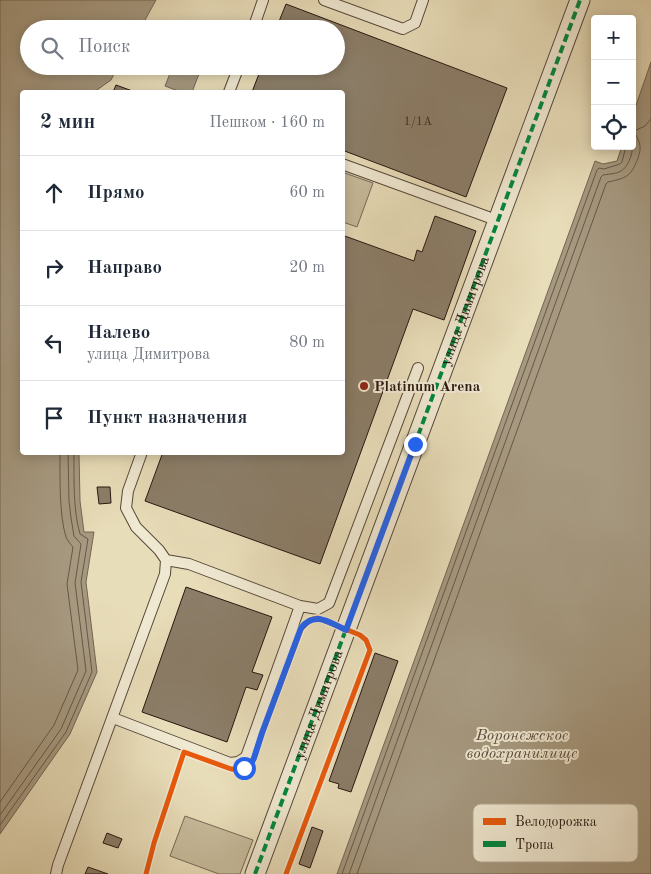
<!DOCTYPE html>
<html lang="ru">
<head>
<meta charset="utf-8">
<style>
	body { margin:0; font-family:"Old Standard TT",serif; background:#f6f6f7; color:#1f2937 }
	.controls { position:absolute; right:15px; top:15px; display:grid; overflow:hidden; border-radius:5px; box-shadow:0 2px 12px #0003 }
	.controls button { width:45px; height:45px; display:grid; place-items:center; padding:0; border:0; border-bottom:1px solid #e0e1e3; background:#fff; color:#1f2937; font:25px sans-serif }
	.stop { position:absolute; width:15px; height:15px; margin:-11px; border:4px solid #2563eb; border-radius:50%; background:#fff }
	.stop.end { background:#2563eb; border-color:#fff; box-shadow:0 1px 5px #0008 }
	.list { margin:0; padding:0; list-style:none }
	h2 { display:flex; justify-content:space-between; align-items:center; height:65px; margin:0; padding:0 20px; font-size:21px }
	h2 small { font-size:16px; font-weight:400; color:#747a83 }
	.list li { display:grid; grid-template-columns:32px 1fr auto; gap:15px; align-items:center; box-sizing:border-box; height:75px; padding:0 20px; border-top:1px solid #e0e1e3 }
	.list b { display:block; font-size:19px; white-space:nowrap }
	.list p { margin:0; font-size:16px; white-space:nowrap; color:#747a83 }
	.list em { font-size:16px; font-style:normal; color:#747a83 }
	.icon { flex:none; width:28px; height:28px; fill:none; stroke:currentColor; stroke-width:2; stroke-linecap:round; stroke-linejoin:round }
	.map { position:relative; flex:none; width:651px; height:874px; overflow:hidden }
	.search { position:absolute; background:#fff; box-shadow:0 2px 12px #0003; left:20px; top:20px; width:325px; height:55px; display:flex; align-items:center; gap:12px; box-sizing:border-box; padding:0 18px; border-radius:28px; color:#747a83; font-size:19px }
	.panel { position:absolute; background:#fff; box-shadow:0 2px 12px #0003; left:20px; top:90px; width:325px; height:365px; border-radius:5px }
	.map>svg:first-child { display:block }
</style>
</head>
<body>
<div class="map">
<svg width="651" height="874" viewBox="0 0 651 874">
	<rect width="100%" height="100%" fill="#e8ddb9"/>
	<filter id="stains"><feTurbulence type="fractalNoise" baseFrequency=".004" numOctaves="4"/><feColorMatrix values="0 0 0 0 .2 0 0 0 0 .09 0 0 0 0 .02 0 0 0 .5 -.17"/></filter>
	<radialGradient id="worn" r=".72"><stop offset=".6" stop-color="#630" stop-opacity="0"/><stop offset="1" stop-color="#630" stop-opacity=".3"/></radialGradient>
	<path fill="#c7bb9c" stroke="#776856" d="M342 172 373 183 357 227 343 222Z
		M185 816 253 840 240 874H219L170 856Z"/>
	<path fill="#a69980" stroke="#736553" d="M0 0H156L140 29H29V66H118L111 80 94 92H22V452L79 453 80 501 84 532H94L86 582 97 672 70 734 0 834Z
		M651 62V874H337L595 161 603 164 617 161 622 146H632V117Z
		M173 66H202L192 92H181L165 86Z"/>
	<g fill="none" stroke-linecap="round" stroke-linejoin="round">
		<path stroke="#665848" stroke-width="1" d="M0 802 54 725 78 670 67 584 73 547C70 544 68 541 66 537 59 515 60 476 60 452
			M0 815 61 729 86 671 75 583 81 544 74 536 71 518 69 501 68 452
			M0 825 66 732 92 672 81 582 88 539 80 534C73 510 74 478 74 452
			M342 874 597 170 599 168 604 169 620 164 622 162 626 146
			M349 874 601 177 603 175C619 173 625 173 631 156 632 151 633 149 632 144
			M357 874 606 184 608 182C626 178 631 177 638 158 640 152 641 147 639 142 638 138 635 134 634 131L645 126 651 119"/>
	</g>
	<path fill="#8b7d68" stroke="#271610" d="M286 4 507 88 466 197 342 150V92H252L262 66H336V29H276Z
		M116 85 135 92H113Z
		M435 216 476 231 444 320 413 309 320 564 145 501 163 452H342V235L414 261 417 250 422 252Z
		M97 487H110L111 503 99 504Z
		M186 587 272 617 252 672 263 675 257 690 246 687 227 742 142 712Z
		M375 653 398 661 351 792 338 788 339 784 329 781Z
		M312 827 323 831 310 868 299 864Z
		M107 833 122 839 118 848 103 843Z
		M88 867 108 874H85Z"/>
	<g fill="none" stroke-linecap="round" stroke-linejoin="round">
		<defs>
			<path id="lane" d="M324 0 403 29 415 23 423 0
				M253 29 263 0
				M229 92 239 66
				M342 164 488 217
				M166 560 189 564 300 606 318 609 329 603 418 368
				M113 718 230 763 238 762 246 757 300 606
				M56 874 58 865 165 574 166 560 159 550 136 527 126 508 128 491 142 452"/>
			<g id="street">
				<path id="s1" d="M255 874 580 0"/>
			</g>
		</defs>
		<use href="#lane" stroke="#57483a" stroke-width="12"/>
		<use href="#street" stroke="#57483a" stroke-width="21"/>
		<use href="#lane" stroke="#f0e9d2" stroke-width="10"/>
		<use href="#street" stroke="#f0e9d2" stroke-width="19"/>
		<path stroke="#00873e" stroke-width="4" stroke-dasharray="8 4" stroke-linecap="butt" d="M255 874 580 0"/>
		<defs>
			<path id="cycleway" d="M146 874 154 843 184 752 231 769 240 770 248 766 254 758 262 733 301 629 310 620 318 618 360 635 366 640 370 650 286 874"/>
		</defs>
		<use href="#cycleway" stroke="#f0e9d2" stroke-width="8"/>
		<use href="#cycleway" stroke="#e8590c" stroke-width="5"/>
	</g>
	<g fill="none" stroke-linecap="round" stroke-linejoin="round">
		<path stroke="#2563eb" stroke-width="6" d="M244 768 252 762 254 758 262 733 301 628C315 610 330 623 346 630L415 444"/>
	</g>
	<circle fill="#8f2418" stroke="#f0e9d2" stroke-width="2" cx="364" cy="386" r="5"/>
	<g text-anchor="middle" stroke-width="4" stroke-linejoin="round" paint-order="stroke">
		<g font-size="12" fill="#403026">
			<text x="418" y="125">1/1А</text>
		</g>
		<g font-size="15" fill="#271610" stroke="#f0e9d2">
			<text dy="5" stroke="none"><textPath href="#s1" startOffset="601">улица Димитрова</textPath></text>
			<text dy="5" stroke="none"><textPath href="#s1" startOffset="181">улица Димитрова</textPath></text>
		</g>
		<g font-size="15" font-weight="bold" fill="#271610" stroke="#f0e9d2" text-anchor="start">
			<text x="374" y="391">Platinum Arena</text>
		</g>
		<g font-size="16" font-style="italic" fill="#5a4a3d" stroke="#f0e9d2">
			<text x="522" y="740">Воронежское<tspan x="522" dy="18">водохранилище</tspan></text>
		</g>
	</g>
	<rect x="473" y="804" width="165" height="58" rx="8" fill="#f0e9d2" stroke="#b4aa98" stroke-width="1"/>
	<rect x="483" y="818" width="23" height="7" fill="#e8590c"/>
	<rect x="483" y="841" width="23" height="6" fill="#00873e"/>
	<g font-size="14" fill="#271610">
		<text x="515" y="826">Велодорожка</text>
		<text x="515" y="849">Тропа</text>
	</g>
	<rect width="100%" height="100%" filter="url(#stains)"/>
	<rect width="100%" height="100%" fill="url(#worn)"/>
</svg>
<div class="controls">
<button>+</button>
<button>−</button>
<button><svg class="icon" aria-label="locate" viewBox="0 0 24 24"><circle cx="12" cy="12" r="6"/><path d="M12 2v4M12 18v4M2 12h4M18 12h4"/></svg></button>
</div>
<div class="stop" style="left:244px;top:768px"></div>
<div class="stop end" style="left:415px;top:444px"></div>
<div class="search"><svg class="icon" aria-label="search" viewBox="0 0 24 24"><circle cx="10" cy="10" r="6"/><path d="M15 15l6 6"/></svg>Поиск</div>
<section class="panel">
<h2>2 мин<small>Пешком · 160 m</small></h2>
<ul class="list">
<li><svg class="icon" aria-label="ahead" viewBox="0 0 24 24"><path d="M12 20V5M6 11l6-6 6 6"/></svg><div><b>Прямо</b></div><em>60 m</em></li>
<li><svg class="icon" aria-label="right" viewBox="0 0 24 24"><path d="M7 20v-9h11M14 6l5 5-5 5"/></svg><div><b>Направо</b></div><em>20 m</em></li>
<li><svg class="icon" aria-label="left" viewBox="0 0 24 24"><path d="M17 20v-9H6M10 6l-5 5 5 5"/></svg><div><b>Налево</b><p>улица Димитрова</p></div><em>80 m</em></li>
<li><svg class="icon" aria-label="arrive" viewBox="0 0 24 24"><path d="M6 21V4h12l-3 4 3 4H6"/></svg><div><b>Пункт назначения</b></div></li>
</ul>
</section>
</div>
</body>
</html>
